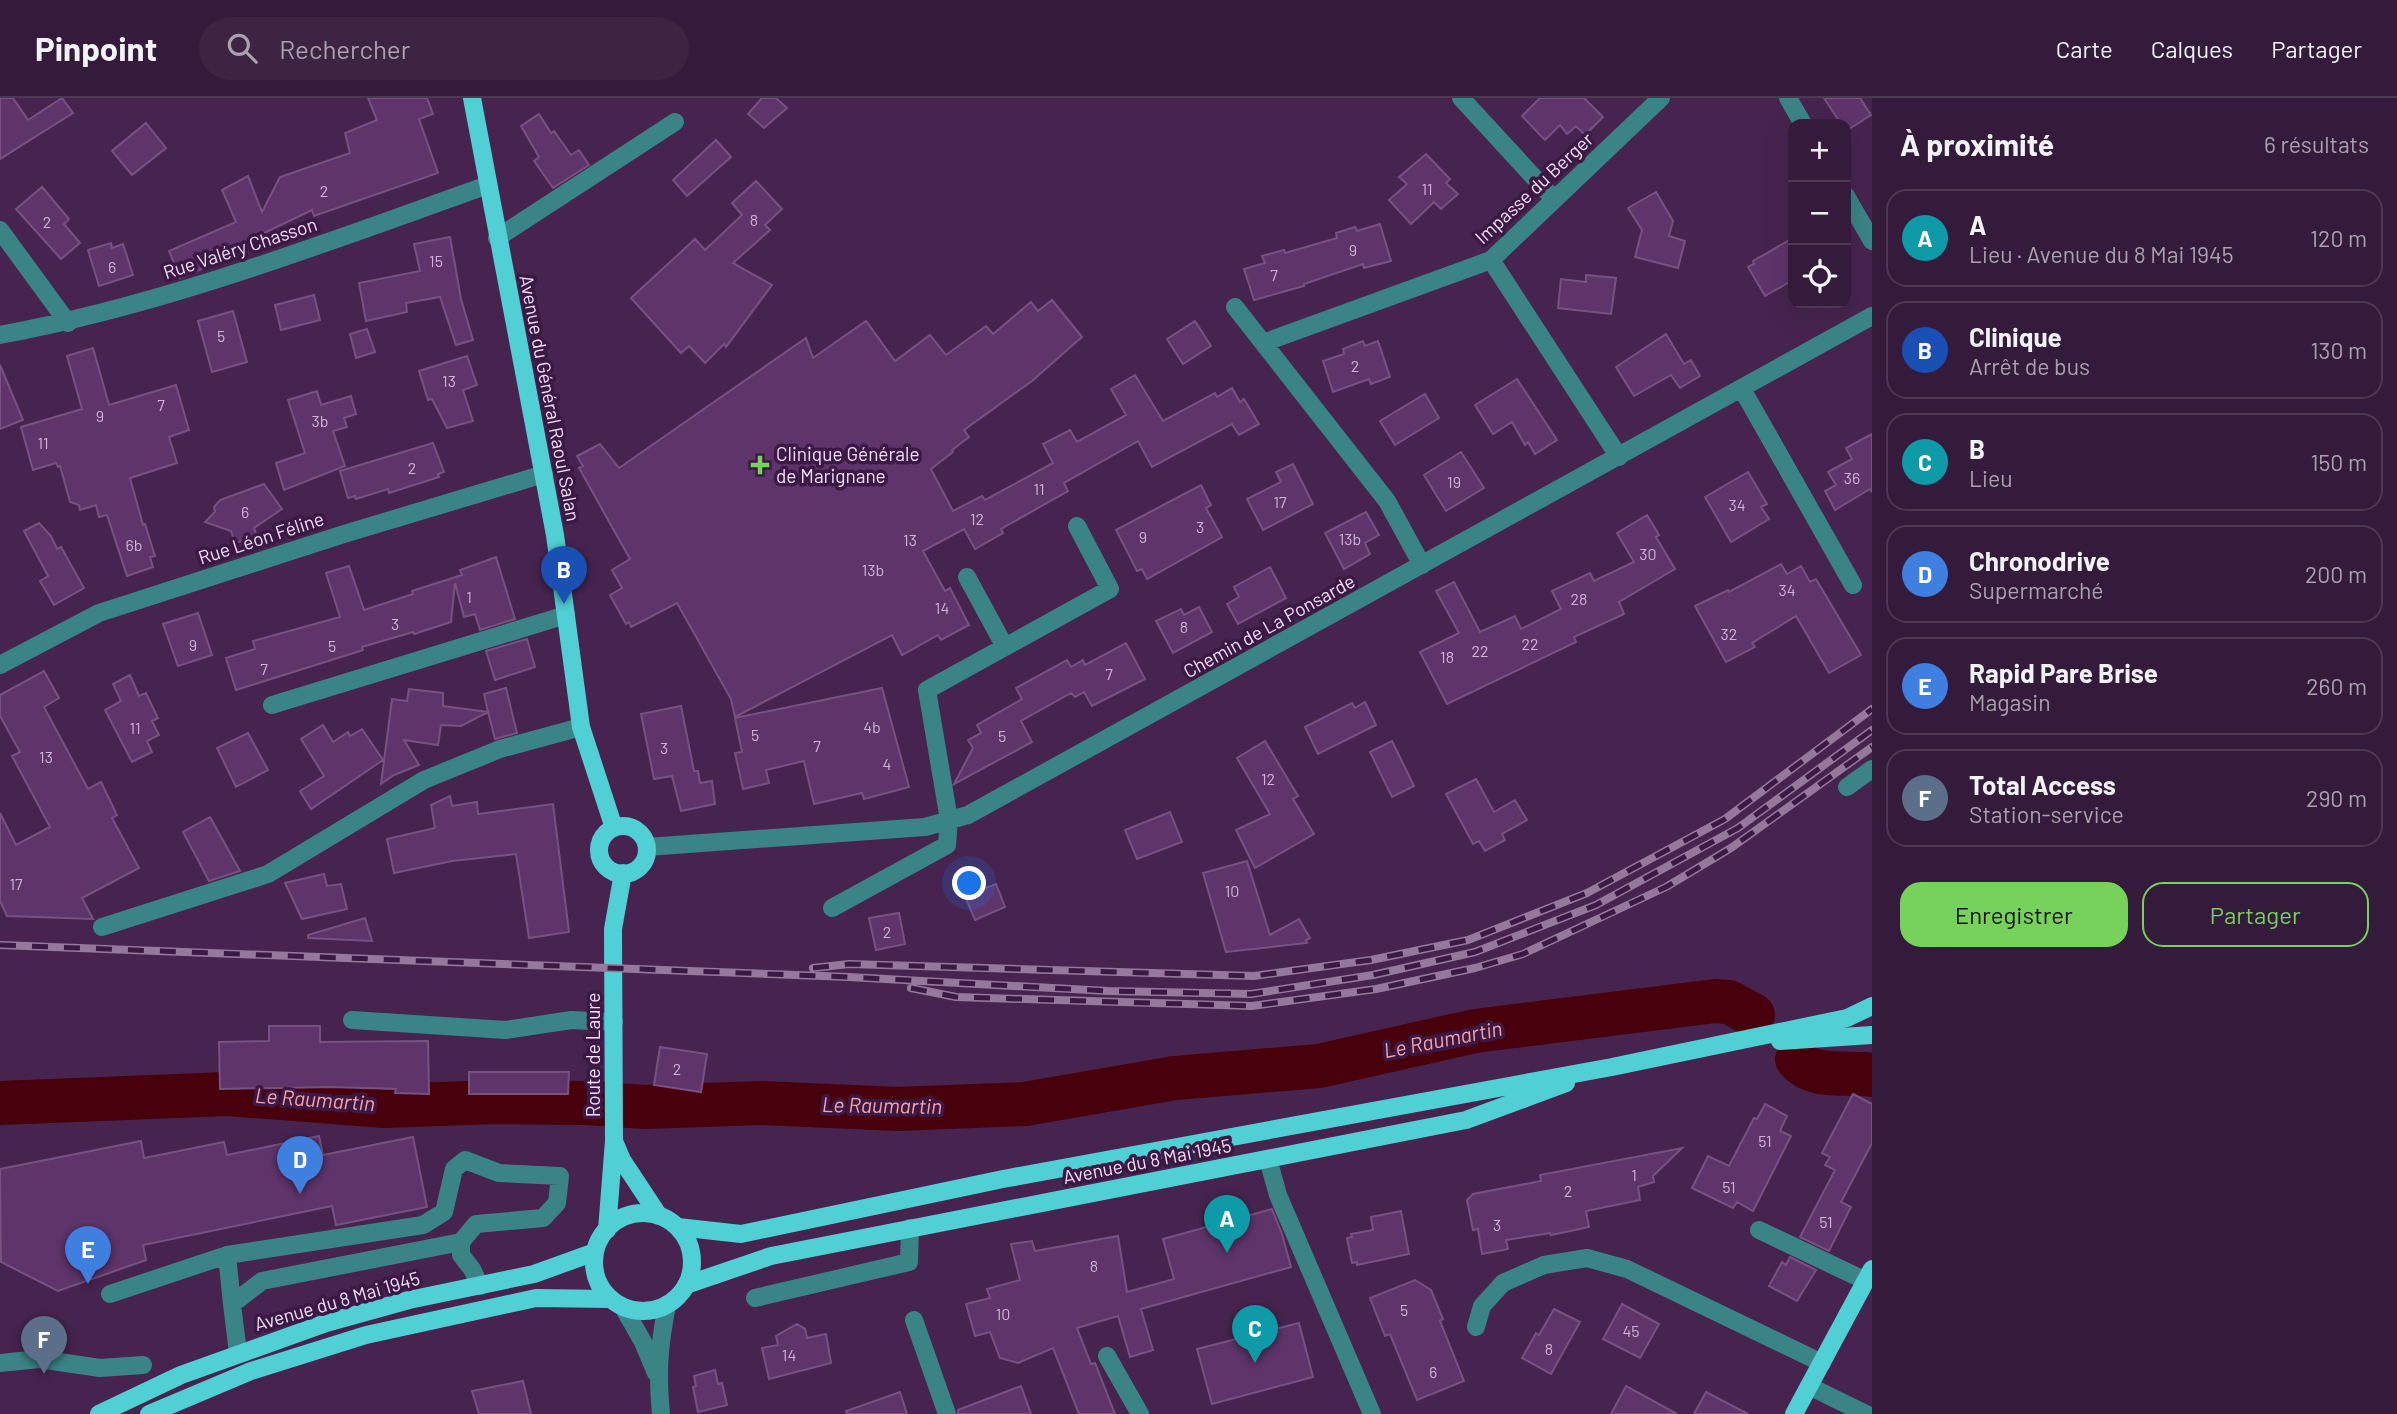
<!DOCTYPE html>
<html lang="fr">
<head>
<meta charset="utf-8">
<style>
	body { margin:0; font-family:Barlow,sans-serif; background:#3c2442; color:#f1f3f6 }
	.controls { position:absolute; right:21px; top:21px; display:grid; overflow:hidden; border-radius:14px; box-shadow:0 7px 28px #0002 }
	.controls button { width:63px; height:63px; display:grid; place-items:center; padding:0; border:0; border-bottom:2px solid #4e3955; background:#341b3b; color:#f1f3f6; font:35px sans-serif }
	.you { position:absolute; left:970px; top:786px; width:24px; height:24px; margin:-18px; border:5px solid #fff; border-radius:50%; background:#1a73e8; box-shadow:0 0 0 10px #1a73e833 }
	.badge { display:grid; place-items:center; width:46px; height:46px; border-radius:50%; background:#76d25a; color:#fff; font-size:23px; font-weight:700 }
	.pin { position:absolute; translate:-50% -58px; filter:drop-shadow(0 2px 4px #0008) }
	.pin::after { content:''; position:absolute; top:37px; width:24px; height:21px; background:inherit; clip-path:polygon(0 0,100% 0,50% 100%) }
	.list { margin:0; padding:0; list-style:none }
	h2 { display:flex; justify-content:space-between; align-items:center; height:91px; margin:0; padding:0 28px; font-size:30px }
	h2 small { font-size:23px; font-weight:400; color:#a9a1af }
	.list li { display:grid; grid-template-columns:46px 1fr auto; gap:21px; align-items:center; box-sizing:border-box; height:98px; margin:0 14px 14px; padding:0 14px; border:2px solid #4e3955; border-radius:21px }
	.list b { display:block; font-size:26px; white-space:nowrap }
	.list p { margin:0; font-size:23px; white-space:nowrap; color:#a9a1af }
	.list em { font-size:23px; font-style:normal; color:#a9a1af }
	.actions { display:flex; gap:14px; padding:21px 28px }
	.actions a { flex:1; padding:16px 0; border:2px solid #76d25a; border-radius:21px; text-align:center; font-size:24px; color:#76d25a }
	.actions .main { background:#76d25a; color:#111 }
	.icon { flex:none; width:38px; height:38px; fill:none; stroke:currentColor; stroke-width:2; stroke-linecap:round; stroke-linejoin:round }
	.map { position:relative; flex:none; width:1872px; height:1316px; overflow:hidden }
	header { display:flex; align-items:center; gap:42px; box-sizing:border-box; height:98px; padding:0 35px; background:#341b3b; border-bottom:2px solid #4e3955 }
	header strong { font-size:33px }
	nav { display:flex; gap:38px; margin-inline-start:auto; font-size:24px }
	.search { width:490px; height:63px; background:#3c2442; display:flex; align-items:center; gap:18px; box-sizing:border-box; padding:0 24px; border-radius:38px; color:#a9a1af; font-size:26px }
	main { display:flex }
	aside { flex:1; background:#341b3b }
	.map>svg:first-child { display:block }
</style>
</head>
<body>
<header>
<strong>Pinpoint</strong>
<div class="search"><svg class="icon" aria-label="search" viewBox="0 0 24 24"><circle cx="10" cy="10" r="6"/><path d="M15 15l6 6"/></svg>Rechercher</div>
<nav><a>Carte</a><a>Calques</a><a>Partager</a></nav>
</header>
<main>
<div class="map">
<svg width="1872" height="1316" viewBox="0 0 1872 1316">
	<rect width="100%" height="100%" fill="#46244f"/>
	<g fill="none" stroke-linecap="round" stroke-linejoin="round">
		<path stroke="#48000d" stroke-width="44" d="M1797 961C1814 982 1848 973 1872 977
			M0 1005 227 996 385 1008 496 1004 587 1005 645 1009 762 1005 898 1011 1025 1006 1175 980 1319 968 1475 933 1715 903 1729 904 1753 917"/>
	</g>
	<path fill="#5f346b" stroke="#775281" stroke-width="2" d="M0 0H13L28 22 62 0 73 15 0 61Z
		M368 0H427L433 16 419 21 438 75 314 118 312 112 227 153 230 159 180 180 169 153 236 124 222 92 248 78 262 114 280 79 350 55 345 35 377 22Z
		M762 0H776L787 10 764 30 748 16Z
		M1540 0H1584L1603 19 1585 37 1576 28 1567 36 1560 27 1545 42 1522 18Z
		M1824 0H1860L1871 17 1846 33V26H1841Z
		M539 16 551 35 554 33 571 57 579 52 589 67 553 90 534 63 539 59 521 28Z
		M146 25 166 50 132 77 112 53Z
		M716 42 731 59 687 98 673 82Z
		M1426 56 1450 81 1446 85 1458 96 1441 111 1434 104 1411 126 1389 102 1407 86 1399 79Z
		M756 83 782 111 765 127 770 132 733 165 772 187 726 249 724 246 705 265 689 248 681 255 631 200 695 141 705 152 742 117 732 105Z
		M42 89 69 121 64 126 80 145 61 161 16 111Z
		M1656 94 1673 123 1669 138 1685 143 1678 170 1635 159 1642 132 1628 110Z
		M1380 126 1391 163 1364 170 1363 166 1304 186V188L1254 202 1244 171 1265 165 1262 158 1284 152 1285 155 1337 140 1336 135 1355 129 1357 133Z
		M450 139 461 201 473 242 456 247 440 199 406 205 407 214 366 223 359 185 420 173 414 146Z
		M1793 140V182L1765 198 1748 169 1754 166 1753 163Z
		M111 145 112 150 123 146 133 177 99 188 88 152Z
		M1586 177 1616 180 1611 216 1558 210 1561 181 1586 184Z
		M314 197 320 222 281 232 275 207Z
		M1052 202 1082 239 1032 283 964 332 969 339 952 352 953 354 931 371 953 413 982 398 985 402 1053 365 1043 346 1070 332 1077 344 1126 317 1111 291 1135 277 1163 323 1215 295 1217 299 1232 290 1240 304 1244 301 1259 326 1239 337 1232 326 1152 369 1138 343 1064 385 1068 393 1001 431 1003 435 975 451 964 431 923 453 945 493 950 490 969 527 941 542 938 537 902 557 892 537 735 619 731 601 677 505 631 529 629 524 626 526 610 497 622 490 612 472 630 461 579 370 583 368 577 358 600 346 619 370 806 240 813 260 866 223 895 263 930 237 946 257 986 228 993 236 1031 204 1038 213Z
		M233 213 247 264 212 274 198 223Z
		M1195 223 1211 248 1183 266 1167 241Z
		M367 231 375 254 356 260 350 236Z
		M1666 236 1684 266 1691 262 1700 278 1680 290 1671 277 1634 298 1616 269Z
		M1363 243 1365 248 1378 243 1390 279 1371 286 1369 281 1333 294 1323 263 1344 256 1343 251Z
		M93 250 109 307 176 287 189 332 169 339 177 365 130 380 143 427 145 426 155 458 150 459 153 469 127 478 107 417 99 419 96 407 80 412 79 407 70 404 60 368 58 369 56 365 33 372 21 329 82 311 67 258Z
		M467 258 477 287 463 292 473 323 447 330 432 301 428 302 419 273Z
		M0 267 23 322 0 331Z
		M1517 281 1557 342 1535 356 1528 344 1525 347 1512 324 1493 336 1475 307Z
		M317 293 321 307 351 298 356 316 344 320 347 329 333 333 345 368 284 392 276 365 305 355 288 302Z
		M1425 296 1439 320 1395 347 1380 323Z
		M1872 336V394L1870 391 1835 412 1825 393 1836 387 1828 374 1852 361 1846 350Z
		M433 345 444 374 438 376 439 379 389 395 388 391 356 401 355 398 348 400 340 373Z
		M1461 354 1484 390 1446 413 1424 377Z
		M1293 366 1313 406 1263 432 1247 401 1281 384 1276 374Z
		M1748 374 1767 406 1761 409 1769 421 1731 444 1705 399Z
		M264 386 282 411 254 430 257 438 235 445 231 433 205 424 215 414 214 409 220 402Z
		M1201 387 1211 407 1206 410 1222 439 1147 481 1142 471 1137 473 1116 432Z
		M1366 414 1379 437 1365 445 1370 456 1344 471 1325 435Z
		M1647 417 1659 437 1656 439 1675 471 1619 504 1624 516 1574 539 1576 544 1447 606 1420 554 1459 535 1436 493 1454 484 1480 534 1515 518 1521 531 1561 511 1552 493 1590 475 1594 483 1634 464 1617 435Z
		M39 425 51 438 57 451 61 449 84 490 54 507 40 483 48 478 24 433Z
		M496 459 515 521 480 532 475 516 464 519 455 485 451 524 414 536 413 534 362 549 363 552 236 592 226 560 255 551 253 543 340 519 326 475 349 468 364 512 413 496 412 493 462 477 460 472Z
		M1781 466 1787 476 1801 468 1810 484 1816 481 1861 557 1829 575 1796 518 1752 545 1755 549 1726 564 1695 508 1728 492 1729 494Z
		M1270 469 1286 500 1238 526 1227 506 1239 499 1234 489Z
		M1199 509 1212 534 1173 555 1156 523 1181 511 1184 517Z
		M198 515 212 557 178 568 163 526Z
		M527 541 535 569 495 582 486 553Z
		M1126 545 1145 581 1092 608 1084 594 1075 599 1071 595 1021 623 1032 644 954 686 973 650 968 642 981 635 977 627 1022 601 1016 590 1067 562 1071 569 1083 562 1085 567Z
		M44 573 59 600 44 609 88 691 101 684 117 717 112 720 139 770 82 800 93 821 7 818 0 803V715L16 747 50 729 12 658 20 654 0 618V597Z
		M130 577 139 598 146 595 158 620 152 623 159 637 147 643 152 654 132 664 105 612 121 603 113 586Z
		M506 590 517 635 495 641 488 614 461 628 441 627 438 647 404 642 419 667 394 677 381 686 392 601 407 603 409 591 443 595V608L488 614 484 596Z
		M882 590 909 689 864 701 862 695 814 706 804 663 766 672 769 685 743 691 735 655 742 654 735 620Z
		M1365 604 1376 627 1318 656 1305 629 1352 605 1355 610Z
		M681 608 694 673H698L700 685 712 683 715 706 681 713 672 678 654 681 641 616Z
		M323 627 333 644 348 634 350 638 362 631 383 662 311 711 300 693 324 678 301 641Z
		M248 635 268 672 236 689 217 650Z
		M1265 643 1298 698 1293 701 1314 736 1255 770 1236 732 1270 716 1237 660Z
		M1392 643 1414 688 1392 699 1370 654Z
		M1476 681 1494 714 1515 702 1527 722 1502 736 1505 742 1485 753 1479 743 1473 746 1446 696Z
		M450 698 452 708 477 704 478 716 553 706 569 834 529 840 516 756 452 763 394 775 387 741 435 730 431 707Z
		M1170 714 1182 744 1137 761 1125 732Z
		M210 719 240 773 209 783 183 734Z
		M1247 763 1270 837 1299 821 1310 840 1306 842 1307 845 1226 854 1203 775Z
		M324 776 327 788 341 786 347 811 302 821 285 785Z
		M996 786 1005 809 975 822 965 798Z
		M899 815 905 846 876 852 869 820Z
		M365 820 372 843 308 840V837Z
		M269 928H320V944L428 943 429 996 395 995 396 991 330 989 220 991 219 944 269 943Z
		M660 949 707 956 701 994 654 987Z
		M469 974H569L568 996H469Z
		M1853 996 1872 1006V1045L1841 1104 1851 1109 1829 1153 1800 1139 1835 1072 1825 1067 1830 1059 1822 1055Z
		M1765 1006 1787 1018 1780 1033 1791 1038 1753 1113 1737 1104 1733 1110 1692 1090 1708 1058 1729 1068 1754 1020 1757 1021Z
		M319 1038 323 1057 413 1039 427 1109 336 1127 332 1108 143 1147 146 1162 58 1193 1 1164 0 1071 141 1043 144 1060 224 1044 227 1057Z
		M1682 1050 1653 1078 1654 1084 1638 1089 1640 1102 1586 1113 1589 1129 1551 1137 1550 1135 1506 1142 1508 1151 1482 1156 1478 1131 1473 1132 1467 1102 1473 1096 1541 1083 1540 1077Z
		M1272 1111 1282 1136 1291 1169 1141 1211 1153 1252 1130 1259 1118 1218 1077 1230 1091 1266 1095 1265 1115 1316H1079L1053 1250 1018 1265 1000 1260 990 1234 975 1238 966 1206 990 1200 987 1191 1020 1182 1011 1146 1032 1143 1035 1153 1118 1138 1127 1194 1174 1181 1163 1141Z
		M1401 1113 1409 1156 1357 1167V1164L1352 1165 1347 1140 1352 1139 1351 1136 1373 1132 1371 1119Z
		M1790 1159 1816 1172 1797 1203 1769 1188 1782 1164 1786 1167Z
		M1415 1182 1431 1192 1443 1221 1440 1223 1464 1283 1417 1302 1390 1236 1385 1238 1370 1200Z
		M1622 1206 1659 1226 1640 1260 1603 1241Z
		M1554 1211 1580 1224 1551 1276 1522 1260 1536 1235 1539 1237Z
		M1299 1225 1313 1279 1212 1306 1197 1251Z
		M797 1226 805 1231 807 1240 826 1236 831 1265 769 1281 762 1250 778 1247 776 1238Z
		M715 1272 718 1286 722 1285 727 1307 698 1314 693 1289 696 1288 694 1278Z
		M523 1283 531 1316H479L472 1293Z
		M1021 1288 1031 1316H958V1312Z
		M1626 1288 1677 1316H1611Z
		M900 1294 907 1316H847L846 1313Z
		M1706 1294 1748 1316H1694Z"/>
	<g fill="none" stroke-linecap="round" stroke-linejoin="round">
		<path stroke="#3a8487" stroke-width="18" d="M1461 0 1554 101
			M1788 0 1803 26
			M1846 98 1872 143
			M0 132 68 225
			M497 140 675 24
			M1491 162 1619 359
			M1235 209 1387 403 1422 467
			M0 237C168 206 327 144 488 87
			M1263 245 1491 162 1661 0
			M1742 291 1853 487
			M967 479 1005 549
			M0 567 99 515 344 436 544 376
			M272 607 566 517
			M1847 689 1872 671
			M647 749 925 729 968 717 1872 218
			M832 810 947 747 949 722 927 592 1110 491 1077 428
			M102 829 268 776 424 682 500 651 581 629
			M352 922 506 932 571 922 614 924
			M1268 1061 1278 1097 1372 1316
			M1759 1132 1866 1183
			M461 1144V1157L472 1171 480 1188
			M110 1196 227 1157
			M755 1200 909 1164 910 1130
			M232 1206 227 1157 423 1127 444 1114 454 1071 465 1062 499 1075 560 1078 557 1105 543 1120 476 1126 461 1144 262 1183 232 1206 238 1255
			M623 1209 643 1244 656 1275
			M914 1222 947 1316
			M1476 1229 1482 1208 1503 1185 1544 1167 1587 1160 1627 1171 1822 1265
			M1107 1258 1140 1316
			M0 1265 39 1261 100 1270 143 1267
			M1809 1288 1866 1316
			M661 1316C657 1274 659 1248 667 1207"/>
		<path stroke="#50cfd4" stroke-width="18" d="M472 0 555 437 581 629 614 730
			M599 752a24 24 0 1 1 48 0a24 24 0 1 1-48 0Z
			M1780 943 1872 937
			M614 1043 622 1062 659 1118
			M594 1164a49 49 0 1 1 98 0a49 49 0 1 1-98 0Z
			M678 1129 741 1136 1003 1081 1612 969 1847 920 1872 908
			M607 1132 614 1043 613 831 623 775
			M686 1187 771 1158 1466 1022 1566 985
			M99 1316 181 1277 326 1225 409 1202 534 1176 595 1154
			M149 1316 251 1273 366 1237 536 1200 610 1201
			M1794 1316 1872 1171"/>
		<defs>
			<path id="rail" d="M0 847 849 879 1108 893 1251 896 1373 877 1475 854 1596 807 1738 730 1872 632
				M813 870 849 866 1254 878 1371 862 1468 842 1587 795 1725 721 1872 611
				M911 890 956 899 1252 908 1376 891 1475 870 1523 856 1666 789 1731 750 1872 649"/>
		</defs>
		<use href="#rail" stroke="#95799c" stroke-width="8"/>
		<use href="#rail" stroke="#3b1944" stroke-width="5" stroke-dasharray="16" stroke-linecap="butt"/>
	</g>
	<path fill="#76d25a" stroke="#3b1944" stroke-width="2.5" d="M756.5 356.5h7v7h7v7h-7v7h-7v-7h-7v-7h7z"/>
	<g text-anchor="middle" stroke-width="7" stroke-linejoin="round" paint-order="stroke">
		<g font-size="16" fill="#cdb3d5">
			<text x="1427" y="97">11</text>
			<text x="324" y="99">2</text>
			<text x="754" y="128">8</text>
			<text x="47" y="130">2</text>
			<text x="1353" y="158">9</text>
			<text x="436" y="169">15</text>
			<text x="112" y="175">6</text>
			<text x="1274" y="183">7</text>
			<text x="221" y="244">5</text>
			<text x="1355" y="274">2</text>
			<text x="449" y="289">13</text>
			<text x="161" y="313">7</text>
			<text x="100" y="324">9</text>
			<text x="320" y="329">3b</text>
			<text x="43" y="351">11</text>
			<text x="412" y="376">2</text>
			<text x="1852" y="386">36</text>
			<text x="1454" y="390">19</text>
			<text x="1039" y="397">11</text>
			<text x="1280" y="410">17</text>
			<text x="1737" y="413">34</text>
			<text x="245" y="420">6</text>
			<text x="977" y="427">12</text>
			<text x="1200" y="435">3</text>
			<text x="1143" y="445">9</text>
			<text x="1350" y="447">13b</text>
			<text x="910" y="448">13</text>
			<text x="134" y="453">6b</text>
			<text x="1648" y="462">30</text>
			<text x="873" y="478">13b</text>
			<text x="1787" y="498">34</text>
			<text x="469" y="505">1</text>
			<text x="1579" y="507">28</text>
			<text x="942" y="516">14</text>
			<text x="395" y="532">3</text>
			<text x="1184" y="535">8</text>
			<text x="1729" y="542">32</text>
			<text x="1530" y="552">22</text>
			<text x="193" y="553">9</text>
			<text x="332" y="554">5</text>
			<text x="1480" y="559">22</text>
			<text x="1447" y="565">18</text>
			<text x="264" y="577">7</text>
			<text x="1109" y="582">7</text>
			<text x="872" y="635">4b</text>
			<text x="135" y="636">11</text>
			<text x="755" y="643">5</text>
			<text x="1002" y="644">5</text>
			<text x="817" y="654">7</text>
			<text x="664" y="656">3</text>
			<text x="46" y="665">13</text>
			<text x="887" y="672">4</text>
			<text x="1268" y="687">12</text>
			<text x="16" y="792">17</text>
			<text x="1232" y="799">10</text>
			<text x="887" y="840">2</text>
			<text x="677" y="977">2</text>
			<text x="1765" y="1049">51</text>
			<text x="1634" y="1083">1</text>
			<text x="1729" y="1095">51</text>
			<text x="1568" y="1099">2</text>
			<text x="1826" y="1130">51</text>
			<text x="1497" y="1133">3</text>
			<text x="1094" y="1174">8</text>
			<text x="1404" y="1218">5</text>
			<text x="1003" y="1222">10</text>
			<text x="1631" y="1239">45</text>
			<text x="1549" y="1257">8</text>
			<text x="789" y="1263">14</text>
			<text x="1433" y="1280">6</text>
		</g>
		<g font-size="19" fill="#f2ddf8" stroke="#3b1944">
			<text transform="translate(1534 90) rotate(-43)" y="7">Impasse du Berger</text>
			<text transform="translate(240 150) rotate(-18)" y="7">Rue Valéry Chasson</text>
			<text transform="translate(550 300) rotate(79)" y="7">Avenue du Général Raoul Salan</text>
			<text transform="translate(261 440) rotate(-18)" y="7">Rue Léon Féline</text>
			<text transform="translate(1269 528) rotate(-29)" y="7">Chemin de La Ponsarde</text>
			<text transform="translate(593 957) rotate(-90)" y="7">Route de Laure</text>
			<text transform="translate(1147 1063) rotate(-11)" y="7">Avenue du 8 Mai 1945</text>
			<text transform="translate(337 1203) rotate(-16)" y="7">Avenue du 8 Mai 1945</text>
		</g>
		<g font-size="19" fill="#f2ddf8" stroke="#3b1944" text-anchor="start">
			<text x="776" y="363">Clinique Générale<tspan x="776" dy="22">de Marignane</tspan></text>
		</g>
		<g font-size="21" font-style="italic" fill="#fba2a3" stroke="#3b1944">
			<text transform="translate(1443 942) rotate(-11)" y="7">Le Raumartin</text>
			<text transform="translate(315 1002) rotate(4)" y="7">Le Raumartin</text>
			<text transform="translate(882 1008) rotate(1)" y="7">Le Raumartin</text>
		</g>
	</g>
</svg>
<div class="controls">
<button>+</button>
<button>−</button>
<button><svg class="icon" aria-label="locate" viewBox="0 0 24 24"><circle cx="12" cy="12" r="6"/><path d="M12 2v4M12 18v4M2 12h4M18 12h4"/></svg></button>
</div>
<div class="you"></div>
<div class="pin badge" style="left:1227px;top:1155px;background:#0f9aa8">A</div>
<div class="pin badge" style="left:564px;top:506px;background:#1a4fb4">B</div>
<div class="pin badge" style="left:1255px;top:1265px;background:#0f9aa8">C</div>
<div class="pin badge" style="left:300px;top:1096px;background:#3f7fe0">D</div>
<div class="pin badge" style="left:88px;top:1186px;background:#3f7fe0">E</div>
<div class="pin badge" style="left:44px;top:1276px;background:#5c6f8a">F</div>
</div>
<aside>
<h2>À proximité<small>6 résultats</small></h2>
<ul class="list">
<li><span class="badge" style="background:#0f9aa8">A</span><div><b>A</b><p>Lieu · Avenue du 8 Mai 1945</p></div><em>120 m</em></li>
<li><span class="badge" style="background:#1a4fb4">B</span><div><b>Clinique</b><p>Arrêt de bus</p></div><em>130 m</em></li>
<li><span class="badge" style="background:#0f9aa8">C</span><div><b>B</b><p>Lieu</p></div><em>150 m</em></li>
<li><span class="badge" style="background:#3f7fe0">D</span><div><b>Chronodrive</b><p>Supermarché</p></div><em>200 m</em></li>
<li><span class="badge" style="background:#3f7fe0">E</span><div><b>Rapid Pare Brise</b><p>Magasin</p></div><em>260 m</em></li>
<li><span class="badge" style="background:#5c6f8a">F</span><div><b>Total Access</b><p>Station-service</p></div><em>290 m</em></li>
</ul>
<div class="actions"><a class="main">Enregistrer</a><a>Partager</a></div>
</aside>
</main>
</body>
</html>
